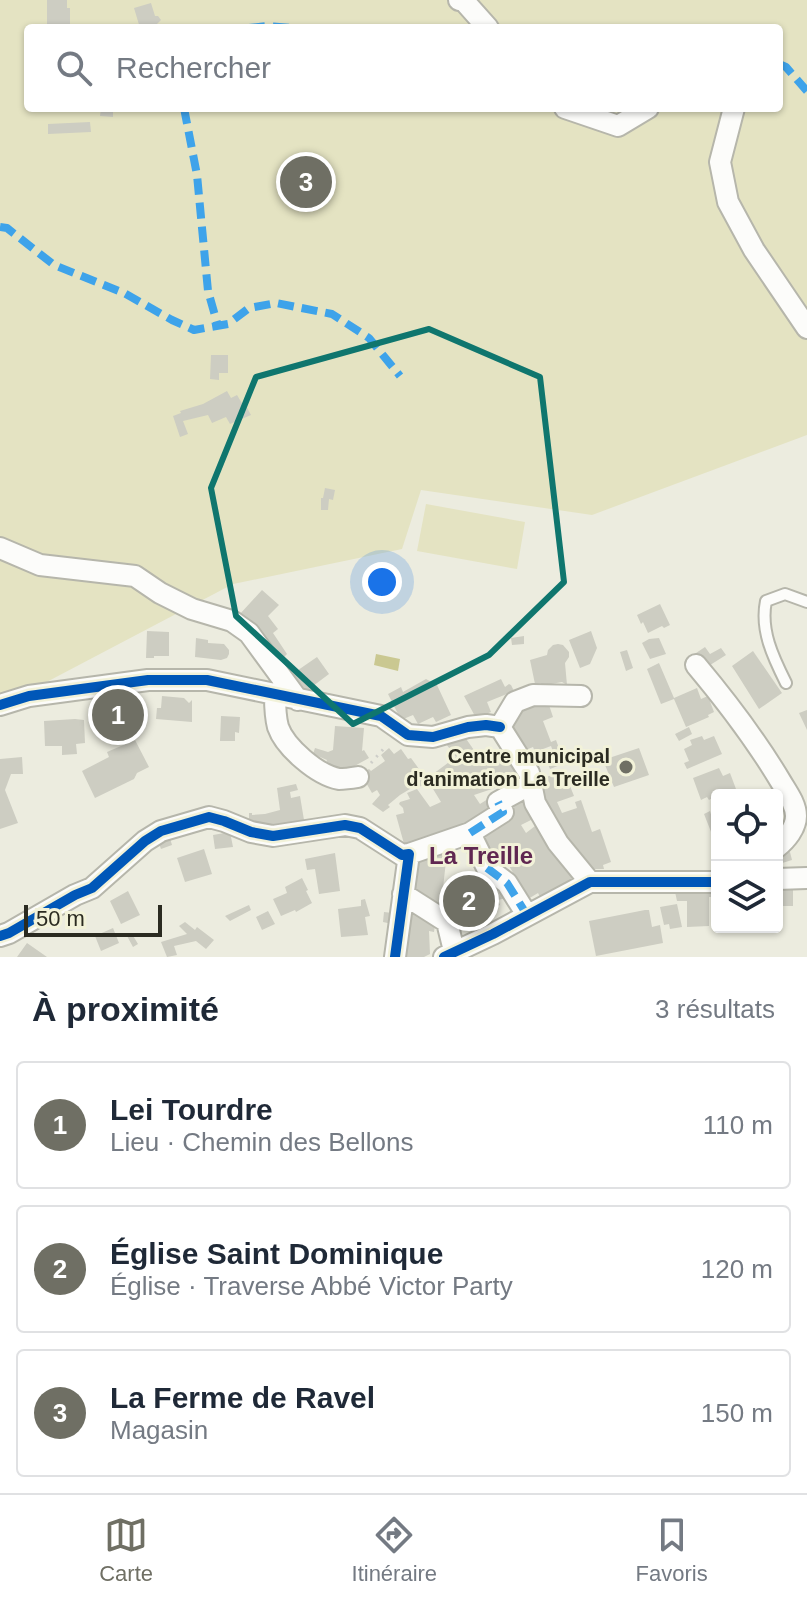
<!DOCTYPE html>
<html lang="fr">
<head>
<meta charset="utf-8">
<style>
	body { margin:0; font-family:Helvetica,sans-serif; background:#f2f2f3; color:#1f2937 }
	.controls { position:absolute; right:24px; bottom:24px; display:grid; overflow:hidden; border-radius:8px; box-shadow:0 2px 6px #0004 }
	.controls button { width:72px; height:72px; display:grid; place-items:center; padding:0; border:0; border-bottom:2px solid #e0e1e3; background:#fff; color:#1f2937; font:40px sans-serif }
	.scale { position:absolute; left:24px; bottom:20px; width:138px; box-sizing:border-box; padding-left:8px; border:4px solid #2b2b21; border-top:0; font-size:22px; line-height:28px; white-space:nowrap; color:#2b2b21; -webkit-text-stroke:6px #f2f2d9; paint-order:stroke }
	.you { position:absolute; left:382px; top:582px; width:28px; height:28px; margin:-20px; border:6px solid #fff; border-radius:50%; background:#1a73e8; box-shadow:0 0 0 12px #1a73e833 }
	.badge { display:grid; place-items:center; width:52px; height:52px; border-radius:50%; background:#6f6f64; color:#fff; font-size:26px; font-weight:700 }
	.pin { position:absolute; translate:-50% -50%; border:4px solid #fff; box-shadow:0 2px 8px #0006 }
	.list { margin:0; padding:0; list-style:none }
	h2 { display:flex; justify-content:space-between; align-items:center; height:104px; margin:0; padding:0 32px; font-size:34px }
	h2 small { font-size:26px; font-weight:400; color:#747a83 }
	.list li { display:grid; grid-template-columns:52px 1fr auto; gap:24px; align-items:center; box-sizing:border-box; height:128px; margin:0 16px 16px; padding:0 16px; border:2px solid #e0e1e3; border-radius:8px }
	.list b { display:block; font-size:30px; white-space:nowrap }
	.list p { margin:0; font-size:26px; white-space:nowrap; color:#747a83 }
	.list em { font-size:26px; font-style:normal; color:#747a83 }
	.icon { flex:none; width:44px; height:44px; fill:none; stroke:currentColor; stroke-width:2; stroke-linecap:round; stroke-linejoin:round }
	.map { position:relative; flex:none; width:807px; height:957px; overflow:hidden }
	.search { position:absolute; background:#fff; box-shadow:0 2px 6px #0004; left:24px; right:24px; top:24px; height:88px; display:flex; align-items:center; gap:20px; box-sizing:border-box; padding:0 28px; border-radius:8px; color:#747a83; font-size:30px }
	.sheet { height:536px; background:#fff }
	nav { display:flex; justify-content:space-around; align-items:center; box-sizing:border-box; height:112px; border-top:2px solid #e0e1e3; background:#fff; font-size:22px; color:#747a83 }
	nav a { display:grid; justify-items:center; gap:4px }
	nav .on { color:#6f6f64 }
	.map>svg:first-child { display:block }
</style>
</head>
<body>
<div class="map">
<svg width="807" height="957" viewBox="0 0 807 957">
	<rect width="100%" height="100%" fill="#ececdf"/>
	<path fill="#e4e3c2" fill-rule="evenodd" d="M0 0H807V435L592 515 421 490 402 549 233 584 1 706 0 708ZM28 28H779V108H28Z
		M426 504 525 522 517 569 417 551Z"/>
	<path fill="#cac891" d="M376 654 400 659 398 671 374 665Z"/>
	<path fill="#cdcdc2" d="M47 0H67V8H70V28H47Z
		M151 3 155 16H158L161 20 157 24 158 28H140L134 8Z
		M101 108 113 111V117L100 116Z
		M90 122 91 132 48 134V124Z
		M304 168 320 183 307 196 292 181Z
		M211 355H228V373H219V380L210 379Z
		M227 391 231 398 237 395 243 405 245 404 251 415 230 424 226 417 212 423 208 415 183 421 188 434 180 437 173 416 181 413 180 411 203 404Z
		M325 488 335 490 333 500 329 499 328 510H321V498H323Z
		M262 590 279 605 268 616 278 629 273 633 287 654 284 657 294 670 287 675 239 615Z
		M660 604 670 625 664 628 662 626 648 633 643 622 641 624 637 615Z
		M147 631 169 632V656H154V658H146Z
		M591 631 597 648 590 664 580 668 569 640Z
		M524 636V644L512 645 511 638Z
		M196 638 208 640V643L224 644 229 650V654L227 658 221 660 195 657Z
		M659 638 666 654 650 659 642 643 649 639Z
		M558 644 563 645 569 652V657L565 663 567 685 562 682 541 686V683L535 684 530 660 547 655 548 650 553 645Z
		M705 647 710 654 721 648 726 655 707 667 696 653Z
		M627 650 633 668 626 671 620 652Z
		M753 651 782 693 759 709 732 666Z
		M317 657 329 674 301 695 288 677Z
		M659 663 674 698 697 688 701 699 708 696 714 712 708 715 709 717 686 727 674 699 661 704 647 669Z
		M426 679 437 685 451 715 436 722 433 717 418 724 413 715 401 720 388 694 401 687 403 692Z
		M501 679 505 687 509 684 511 685 514 691 487 702 491 712 476 718 464 696Z
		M162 696 184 698 189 703 192 700V722L156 719 157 708H161Z
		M531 699 534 707 548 702 553 717 543 721 551 742 556 740 560 751 554 754 551 746 535 752 533 747 521 752 509 725 516 722 515 717 521 715 517 705Z
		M134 702 141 705V722L136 724 134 720 116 728 114 724 108 726 100 707 103 706 106 714Z
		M807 710V730L799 713Z
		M221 716 240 717 239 733 235 732V741H220Z
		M75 719 84 720 85 743 76 744 77 754 62 755V746H45L44 721Z
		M335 726 364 728 362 751 364 750 369 758 342 773 324 768 327 760 313 754 315 748 328 752 333 750Z
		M689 727 692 734 679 741 675 734Z
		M462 733 483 763 490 755 506 747 524 776 513 782 474 795 480 804 491 797 500 810 477 823 406 851 396 815 404 813 403 808 399 804 400 802 410 799 407 793 417 789 430 807 441 802 430 784 437 780 433 774 456 757 443 740Z
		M702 736 704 740 714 736 722 754 687 769 684 763 689 761 684 749 692 745 690 740Z
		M135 740 149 767 137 773 134 779 95 798 82 771 109 757 107 752Z
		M389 748 394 754 401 749 408 759 411 758 419 769 416 771 420 778 422 776 426 782 417 789 415 786 400 795 388 805 390 807 383 812 372 804 380 795 377 790 372 793 365 781 364 772 369 769 371 771 385 761 381 755Z
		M639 748 649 775 614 787 603 760Z
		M564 752 568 762 550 769 546 760Z
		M22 757 23 774H11L5 790 18 823 0 829V759Z
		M719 768 723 776 730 773 736 789 717 795 709 800 707 797 701 800 693 778Z
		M564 771 574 796 557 802 562 813 577 808 575 802 581 800 592 832 600 829 611 862 603 865 604 869H590L562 839 538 787 548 783 546 777Z
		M296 784 298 790 290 792 291 798 300 796 305 826 252 830V821L249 822V813H252V815L265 814 280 810 277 788Z
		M525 795 537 817 521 825 526 833 539 823 578 878 540 897 538 893 528 899 508 864 502 869 480 831 503 806Z
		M710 811 713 821 717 820V847L704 814Z
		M230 832 233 847 215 849 213 835Z
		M169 835 172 845 161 849 157 838Z
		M445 845 446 861 442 897 457 894 458 892 456 881 475 877 478 890 484 888 483 884 490 882 491 886 494 885 496 890 503 888 506 898 498 900 500 905 477 911 480 924 456 931 411 893 417 855Z
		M204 849 212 874 185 882 177 858Z
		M790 852 792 860 779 864 777 856Z
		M335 853 340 891 319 894 315 869 307 870 305 859Z
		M302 878 308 890 306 891 312 903 296 912 295 910 281 916 273 899 287 893 285 887Z
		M777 884H793V906H777Z
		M717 886V897H709V926L687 927V901H677L674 887Z
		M128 891 140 915 121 924 110 901Z
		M365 899 370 916 365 917 368 935 341 937 338 909 361 906V900Z
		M677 904 682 927 670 929 669 924 664 925 660 907Z
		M249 905 251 910 230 921 225 916Z
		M409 905 436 919 434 932 429 931 430 954 424 957H400Z
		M645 910H649L652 927 660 925 663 943 596 956 589 921Z
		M268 911 275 924 262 930 256 917Z
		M384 912 393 913 392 924 383 922Z
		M185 922 195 930 197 927 214 940 206 949 196 941 174 946 177 955 167 957 161 942 187 934 179 926Z
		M113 928 119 943 101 951 95 936Z
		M132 934 138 944 133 947 127 936Z
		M27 943 47 957H17Z"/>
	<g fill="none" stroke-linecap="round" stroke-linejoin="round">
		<defs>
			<path id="lane" d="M786 683C773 657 760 630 766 601L785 594 807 602"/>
			<path id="street" d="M459 0 464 1 488 28
				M565 108 618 126 648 108
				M734 108 720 162 728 202 754 250 807 328
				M0 548 40 565 135 576 160 593 192 609 232 621 249 633 298 700
				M696 665C727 702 756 740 781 782 787 792 796 804 796 816 796 828 786 840 777 847
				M275 695C275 706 275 716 278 727 285 747 317 775 339 779 344 779 352 778 358 777
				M0 705 29 696 148 680H207L381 716 408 735 433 737 468 727 486 725 500 727
				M500 727 529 773 535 803 558 843 590 882
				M500 727 515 702 533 695 581 696
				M470 833 503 812 498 802 531 784
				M409 854 470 833 487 868 507 883 527 915
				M777 879 807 878
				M403 894 447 922 454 951
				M0 936 9 933 75 895 92 888 145 841 161 831 209 817 224 821 251 832 273 836 345 825 360 828 402 855 409 854 395 957
				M444 957 493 934 590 882H717"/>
		</defs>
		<use href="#lane" stroke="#b6b6ab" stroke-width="14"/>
		<use href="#street" stroke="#b6b6ab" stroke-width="24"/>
		<path stroke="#cecec9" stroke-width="3" stroke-dasharray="2 6" stroke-linecap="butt" d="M371 763 387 745"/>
		<use href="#lane" stroke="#fcfcfa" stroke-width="10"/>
		<use href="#street" stroke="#fcfcfa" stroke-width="20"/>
		<path stroke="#3ea3ea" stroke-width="8" stroke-dasharray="16 8" stroke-linecap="butt" d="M249 28 267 26 291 28
			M779 64 786 67 807 91
			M184 108 197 175 208 291 218 326
			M0 227 7 228 54 265 124 293 172 320 194 330 228 324 249 308 276 303 332 314 369 338 400 376
			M470 833 503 812 498 802
			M487 868 507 883 527 915"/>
		<defs>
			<path id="cycleway" d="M0 705 29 696 148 680H207L381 716 408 735 433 737 468 727 486 725 500 727
				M0 936 9 933 75 895 92 888 145 841 161 831 209 817 224 821 251 832 273 836 345 825 360 828 402 855 409 854 395 957
				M444 957 493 934 590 882H717"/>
		</defs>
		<use href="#cycleway" stroke="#f2f2d9" stroke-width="15"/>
		<use href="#cycleway" stroke="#0057b8" stroke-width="10"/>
	</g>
	<path fill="none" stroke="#0f766e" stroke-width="6" stroke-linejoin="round" d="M429 329 540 377 564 582 489 655 353 724 236 616 211 488 256 377Z"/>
	<circle fill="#6f6f64" stroke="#f2f2d9" stroke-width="3" cx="626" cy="767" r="8"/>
	<g text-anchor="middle" stroke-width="6" stroke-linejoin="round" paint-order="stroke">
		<g font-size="20" font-weight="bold" fill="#2b2b21" stroke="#f2f2d9" text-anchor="end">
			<text x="610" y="763">Centre municipal<tspan x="610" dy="23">d'animation La Treille</tspan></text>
		</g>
		<g font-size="24" font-weight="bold" fill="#602751" stroke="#f2f2d9">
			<text x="481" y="864">La Treille</text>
		</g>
	</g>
</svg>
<div class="controls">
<button><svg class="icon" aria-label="locate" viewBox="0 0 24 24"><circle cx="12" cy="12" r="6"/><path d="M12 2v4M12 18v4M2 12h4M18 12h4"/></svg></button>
<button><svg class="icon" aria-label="layers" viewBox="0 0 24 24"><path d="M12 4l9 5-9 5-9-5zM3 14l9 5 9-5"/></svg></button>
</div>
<div class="scale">50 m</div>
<div class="you"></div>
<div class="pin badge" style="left:118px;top:715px">1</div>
<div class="pin badge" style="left:469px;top:901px">2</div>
<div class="pin badge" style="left:306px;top:182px">3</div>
<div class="search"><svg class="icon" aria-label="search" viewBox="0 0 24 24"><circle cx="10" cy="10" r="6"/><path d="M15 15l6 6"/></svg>Rechercher</div>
</div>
<section class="sheet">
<h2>À proximité<small>3 résultats</small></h2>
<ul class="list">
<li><span class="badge">1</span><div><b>Lei Tourdre</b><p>Lieu · Chemin des Bellons</p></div><em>110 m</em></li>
<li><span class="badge">2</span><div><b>Église Saint Dominique</b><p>Église · Traverse Abbé Victor Party</p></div><em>120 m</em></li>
<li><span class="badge">3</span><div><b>La Ferme de Ravel</b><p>Magasin</p></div><em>150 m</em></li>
</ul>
</section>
<nav>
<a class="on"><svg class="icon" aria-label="map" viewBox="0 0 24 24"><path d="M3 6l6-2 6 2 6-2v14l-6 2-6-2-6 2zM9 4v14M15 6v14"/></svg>Carte</a>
<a><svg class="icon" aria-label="directions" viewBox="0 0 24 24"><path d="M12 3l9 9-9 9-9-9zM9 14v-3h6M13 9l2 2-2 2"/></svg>Itinéraire</a>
<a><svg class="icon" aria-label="saved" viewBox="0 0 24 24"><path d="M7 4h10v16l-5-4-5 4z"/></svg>Favoris</a>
</nav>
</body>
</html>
